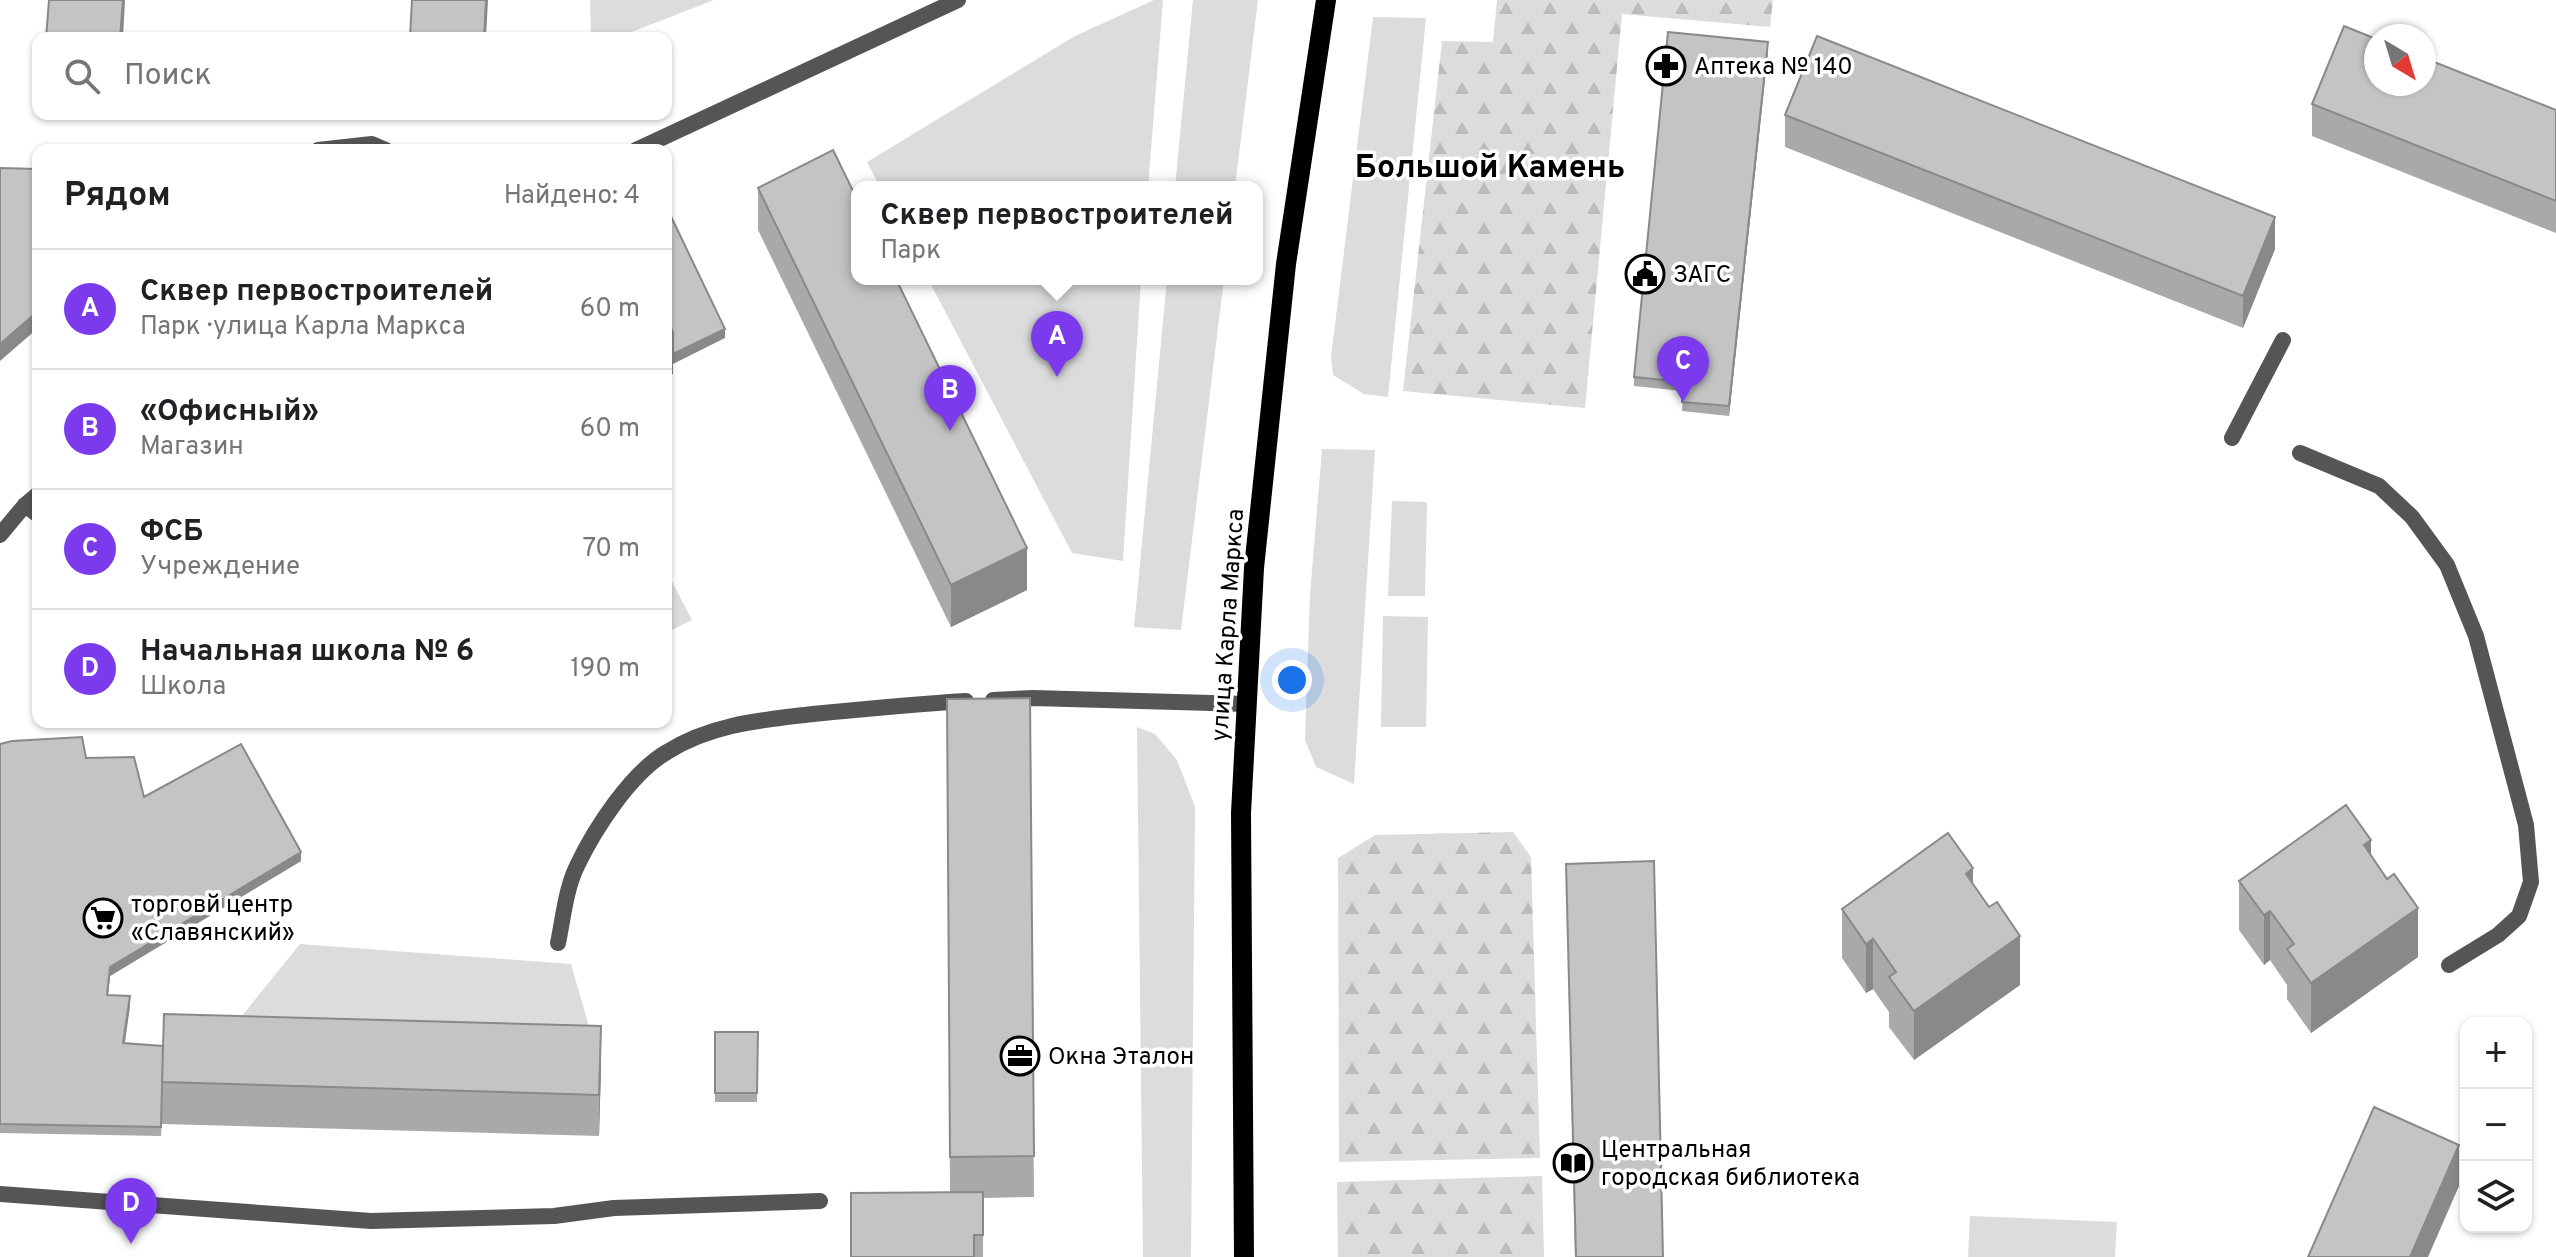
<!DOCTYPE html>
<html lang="ru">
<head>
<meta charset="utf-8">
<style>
	body { margin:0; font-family:Overpass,sans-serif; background:#f2f2f2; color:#202124 }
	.controls { position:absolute; right:24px; bottom:24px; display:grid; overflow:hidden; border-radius:16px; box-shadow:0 2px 6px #0004 }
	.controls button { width:72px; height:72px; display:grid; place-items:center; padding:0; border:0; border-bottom:2px solid #e0e0e0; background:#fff; color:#202124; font:40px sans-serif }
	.compass { position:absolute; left:2364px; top:24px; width:72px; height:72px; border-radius:50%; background:#fff; box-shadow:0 2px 6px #0004; rotate:142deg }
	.you { position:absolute; left:1292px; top:680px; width:28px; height:28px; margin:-20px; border:6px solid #fff; border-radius:50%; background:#1a73e8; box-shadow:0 0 0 12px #1a73e833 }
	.badge { display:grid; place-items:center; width:52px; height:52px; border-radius:50%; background:#7c3aed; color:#fff; font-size:26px; font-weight:700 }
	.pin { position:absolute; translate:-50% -66px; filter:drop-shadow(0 2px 4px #0008) }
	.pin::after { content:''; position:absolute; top:42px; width:28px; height:24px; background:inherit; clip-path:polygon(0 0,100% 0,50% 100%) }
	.popup { position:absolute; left:851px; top:181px; width:412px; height:104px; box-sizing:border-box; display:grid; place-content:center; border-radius:16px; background:#fff; filter:drop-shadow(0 2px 6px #0005); font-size:26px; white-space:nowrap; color:#757577 }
	.popup b { font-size:30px; color:#202124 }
	.popup::after { content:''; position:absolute; left:50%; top:100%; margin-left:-16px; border:16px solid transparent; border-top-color:#fff }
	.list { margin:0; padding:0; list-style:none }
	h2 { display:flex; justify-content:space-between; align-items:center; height:104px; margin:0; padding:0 32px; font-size:34px }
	h2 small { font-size:26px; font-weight:400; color:#757577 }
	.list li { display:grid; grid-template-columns:52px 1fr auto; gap:24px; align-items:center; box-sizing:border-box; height:120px; padding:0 32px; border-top:2px solid #e0e0e0 }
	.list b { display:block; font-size:30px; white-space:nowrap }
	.list p { margin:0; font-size:26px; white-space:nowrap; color:#757577 }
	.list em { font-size:26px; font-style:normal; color:#757577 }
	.icon { flex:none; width:44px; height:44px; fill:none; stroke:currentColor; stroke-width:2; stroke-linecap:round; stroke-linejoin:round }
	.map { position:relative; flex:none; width:2556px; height:1257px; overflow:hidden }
	.search { position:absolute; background:#fff; box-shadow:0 2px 6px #0004; left:32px; top:32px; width:640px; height:88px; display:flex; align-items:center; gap:20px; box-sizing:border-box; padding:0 28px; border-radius:16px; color:#757577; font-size:30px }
	.panel { position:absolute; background:#fff; box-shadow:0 2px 6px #0004; left:32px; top:144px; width:640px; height:584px; border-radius:16px }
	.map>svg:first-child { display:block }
</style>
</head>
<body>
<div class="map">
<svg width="2556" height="1257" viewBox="0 0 2556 1257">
	<defs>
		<pattern id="forest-firs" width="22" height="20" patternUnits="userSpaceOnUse" patternTransform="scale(2)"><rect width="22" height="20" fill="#dcdcdc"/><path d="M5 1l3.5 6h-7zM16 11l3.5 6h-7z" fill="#bbb"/></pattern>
	</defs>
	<rect width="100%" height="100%" fill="#fff"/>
	<path fill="#dcdcdc" d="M590 0H714L616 38H591Z
		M1154 0H1163L1148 187H880L867 162 1075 36Z
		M1193 0H1258L1235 187H1175Z
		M1373 17 1426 18 1388 397 1364 394 1333 375 1331 357Z
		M928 279H1141L1123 561 1072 553Z
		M1167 279H1224L1181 630 1134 627Z
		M1322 449 1375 450 1354 784 1316 767 1305 740 1310 595Z
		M1392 501 1427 502 1425 596H1388Z
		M666 570 692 620 666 633Z
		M1383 616 1428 617 1426 727H1381Z
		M1137 727 1155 734 1177 760 1195 807 1191 1257H1143Z
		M300 944 571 964 601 1068 211 1054Z
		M1970 1216 2117 1222 2115 1257H1968Z"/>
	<path fill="url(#forest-firs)" d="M1497 0H1773L1770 27 1622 14 1585 408 1403 391 1442 41 1493 42Z
		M1513 832 1531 857 1540 1158 1339 1162 1338 858 1375 835Z
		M1542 1176 1544 1257H1338L1337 1182Z"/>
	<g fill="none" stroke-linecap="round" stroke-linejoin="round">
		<path stroke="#555" stroke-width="16" d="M318 150 372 144 386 150
			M2232 438 2283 340
			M2300 453 2379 486 2412 517 2447 565 2476 636 2526 825 2531 882 2519 916 2498 935 2449 965
			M25 505 38 515
			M993 700 1033 698 1247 704
			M558 943C563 919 566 888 577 866 595 828 631 773 667 752 711 724 762 720 813 714 864 709 915 704 966 701"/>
		<path stroke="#555" stroke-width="16" d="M0 1194 371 1221 554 1216 614 1208 820 1201"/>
		<path stroke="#555" stroke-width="16" d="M636 150 958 0
			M0 535 25 505 38 494"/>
		<path stroke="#000" stroke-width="20" d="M1244 1257 1241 813 1254 568 1286 264 1326 0"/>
	</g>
	<path fill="#a9a9a9" d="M1768 51 1729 416 1682 411 1683 391 1634 386V377Z
		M2312 104 2556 110V233L2312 136Z
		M1785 115 2275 249 2243 328 1785 147Z
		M758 188 1027 590 951 627 758 230Z
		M1030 698 1034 1197 983 1198V1257H851L950 1192 947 699Z
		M0 744 86 758 144 797 301 861 110 976 108 995 130 1006 125 1043 163 1046 601 1068 599 1136 162 1124V1122L161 1136 0 1133Z
		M2371 855 2418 957 2311 1033 2287 999V985L2270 960 2264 965 2239 930V881Z
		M1566 864 1663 1257H1575Z
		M1842 909 2020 985 1914 1060 1889 1027V1012L1873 989 1866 993 1842 958Z
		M715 1032H758L757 1102H715Z"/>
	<path fill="#898989" d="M123 0H125L123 38H120Z
		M486 0H488L486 38H484Z
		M1768 42V51L1729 416V406Z
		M2275 217V249L2243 328V296Z
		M38 311V328L0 361V344Z
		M725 329V338L673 364V374L666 377V335L673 332Z
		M1027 548V590L951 627V585Z
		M2371 840V890L2364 845Z
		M301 852V861L110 976 107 1004 110 967Z
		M1973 868V918L1966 874Z
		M2418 908V957L2311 1033V983Z
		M2270 911V960L2264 965V915Z
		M2020 936V985L1914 1060V1011Z
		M1873 939V989L1866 993V944Z
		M130 996V1006L123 1052V1043Z
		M601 1026V1068L599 1136V1095Z
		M2459 1145V1186L2428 1257H2410Z"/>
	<path fill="#c4c4c4" stroke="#898989" stroke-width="2" d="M49 0H123L120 38H46Z
		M412 0H486L484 38 410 37Z
		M2344 26 2376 39V84H2424V58L2556 110V201L2312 104Z
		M1668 32 1768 42 1729 406 1682 402 1683 382 1634 377Z
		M1817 36 2275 217 2243 296 1785 115Z
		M833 150 857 199V279H896L1027 548 951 585 758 188Z
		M0 168 38 169V311L0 344Z
		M666 206 725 329 673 354V332L666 318Z
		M666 318 673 332 666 335Z
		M1030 698 1034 1156 950 1157 947 699Z
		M82 737 86 758 134 757 144 797 241 744 301 852 110 967 107 995 130 996 123 1043 163 1046 161 1127 0 1124V744L12 741Z
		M2346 805 2371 840 2364 845 2387 879 2394 874 2418 908 2311 983 2287 949 2294 944 2270 911 2264 915 2239 881Z
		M1948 833 1973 868 1966 874 1989 907 1997 902 2020 936 1914 1011 1889 977 1896 972 1873 939 1866 944 1842 909Z
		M1654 861 1663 1257H1576L1566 864Z
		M164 1014 601 1026 599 1095 162 1082Z
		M715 1032H758L757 1093H715Z
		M2374 1107 2459 1145 2410 1257H2308Z
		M983 1192V1235H974V1257H851V1193Z"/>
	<defs>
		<symbol id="pharmacy-ring" viewBox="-11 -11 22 22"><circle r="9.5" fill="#fff" stroke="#000" stroke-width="1.5"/><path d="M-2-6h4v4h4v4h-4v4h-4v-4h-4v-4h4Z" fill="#000"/></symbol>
		<symbol id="civic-ring" viewBox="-11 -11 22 22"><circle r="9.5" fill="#fff" stroke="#000" stroke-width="1.5"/><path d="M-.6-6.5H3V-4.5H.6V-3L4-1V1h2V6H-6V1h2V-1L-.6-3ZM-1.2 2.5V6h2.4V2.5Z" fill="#000"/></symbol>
		<symbol id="supermarket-ring" viewBox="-11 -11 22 22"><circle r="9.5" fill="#fff" stroke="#000" stroke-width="1.5"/><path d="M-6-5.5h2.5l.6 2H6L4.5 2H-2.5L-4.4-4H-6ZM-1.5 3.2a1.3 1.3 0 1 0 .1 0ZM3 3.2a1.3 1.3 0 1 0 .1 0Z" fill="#000"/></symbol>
		<symbol id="office-ring" viewBox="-11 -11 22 22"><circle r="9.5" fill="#fff" stroke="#000" stroke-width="1.5"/><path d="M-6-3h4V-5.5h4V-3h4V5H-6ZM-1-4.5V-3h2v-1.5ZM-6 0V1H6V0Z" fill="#000"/></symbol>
		<symbol id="library-ring" viewBox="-11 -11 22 22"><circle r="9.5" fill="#fff" stroke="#000" stroke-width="1.5"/><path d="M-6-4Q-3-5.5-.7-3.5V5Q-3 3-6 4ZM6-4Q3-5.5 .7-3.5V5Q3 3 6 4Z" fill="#000"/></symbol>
	</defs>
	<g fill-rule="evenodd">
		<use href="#pharmacy-ring" x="1644" y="44" width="44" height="44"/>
		<use href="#civic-ring" x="1623" y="252" width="44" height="44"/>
		<use href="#supermarket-ring" x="81" y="896" width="44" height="44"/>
		<use href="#office-ring" x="998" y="1034" width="44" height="44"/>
		<use href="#library-ring" x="1551" y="1141" width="44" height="44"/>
	</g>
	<g text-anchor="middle" stroke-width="7" stroke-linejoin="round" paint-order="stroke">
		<g font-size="24" fill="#000" stroke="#fff" text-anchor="start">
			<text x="1694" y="74">Аптека № 140</text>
			<text x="1673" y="282">ЗАГС</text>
			<text x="131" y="912">торговй центр<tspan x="131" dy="28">«Славянский»</tspan></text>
			<text x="1048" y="1064">Окна Эталон</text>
			<text x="1601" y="1157">Центральная<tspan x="1601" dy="28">городская библиотека</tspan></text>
		</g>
		<g font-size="24" fill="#000" stroke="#fff">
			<text transform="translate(1227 625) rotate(-86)" y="8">улица Карла Маркса</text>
		</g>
		<g font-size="32" font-weight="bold" fill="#000" stroke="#fff">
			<text x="1490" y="177">Большой Камень</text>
		</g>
	</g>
</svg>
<div class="controls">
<button>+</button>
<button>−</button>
<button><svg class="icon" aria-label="layers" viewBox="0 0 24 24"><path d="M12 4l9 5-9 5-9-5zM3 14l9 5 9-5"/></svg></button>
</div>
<svg class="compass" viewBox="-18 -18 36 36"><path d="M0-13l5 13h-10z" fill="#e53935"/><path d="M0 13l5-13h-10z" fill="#757577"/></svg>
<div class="you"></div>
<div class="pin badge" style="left:1057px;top:377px">A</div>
<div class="popup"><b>Сквер первостроителей</b>Парк</div>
<div class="pin badge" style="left:950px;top:431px">B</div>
<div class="pin badge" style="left:1683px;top:402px">C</div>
<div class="pin badge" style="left:131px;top:1244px">D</div>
<div class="search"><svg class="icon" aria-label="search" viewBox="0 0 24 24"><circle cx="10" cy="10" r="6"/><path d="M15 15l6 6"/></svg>Поиск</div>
<section class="panel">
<h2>Рядом<small>Найдено: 4</small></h2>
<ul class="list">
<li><span class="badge">A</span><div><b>Сквер первостроителей</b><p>Парк · улица Карла Маркса</p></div><em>60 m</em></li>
<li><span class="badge">B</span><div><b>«Офисный»</b><p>Магазин</p></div><em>60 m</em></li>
<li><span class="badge">C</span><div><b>ФСБ</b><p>Учреждение</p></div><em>70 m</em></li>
<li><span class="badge">D</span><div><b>Начальная школа № 6</b><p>Школа</p></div><em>190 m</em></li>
</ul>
</section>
</div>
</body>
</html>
